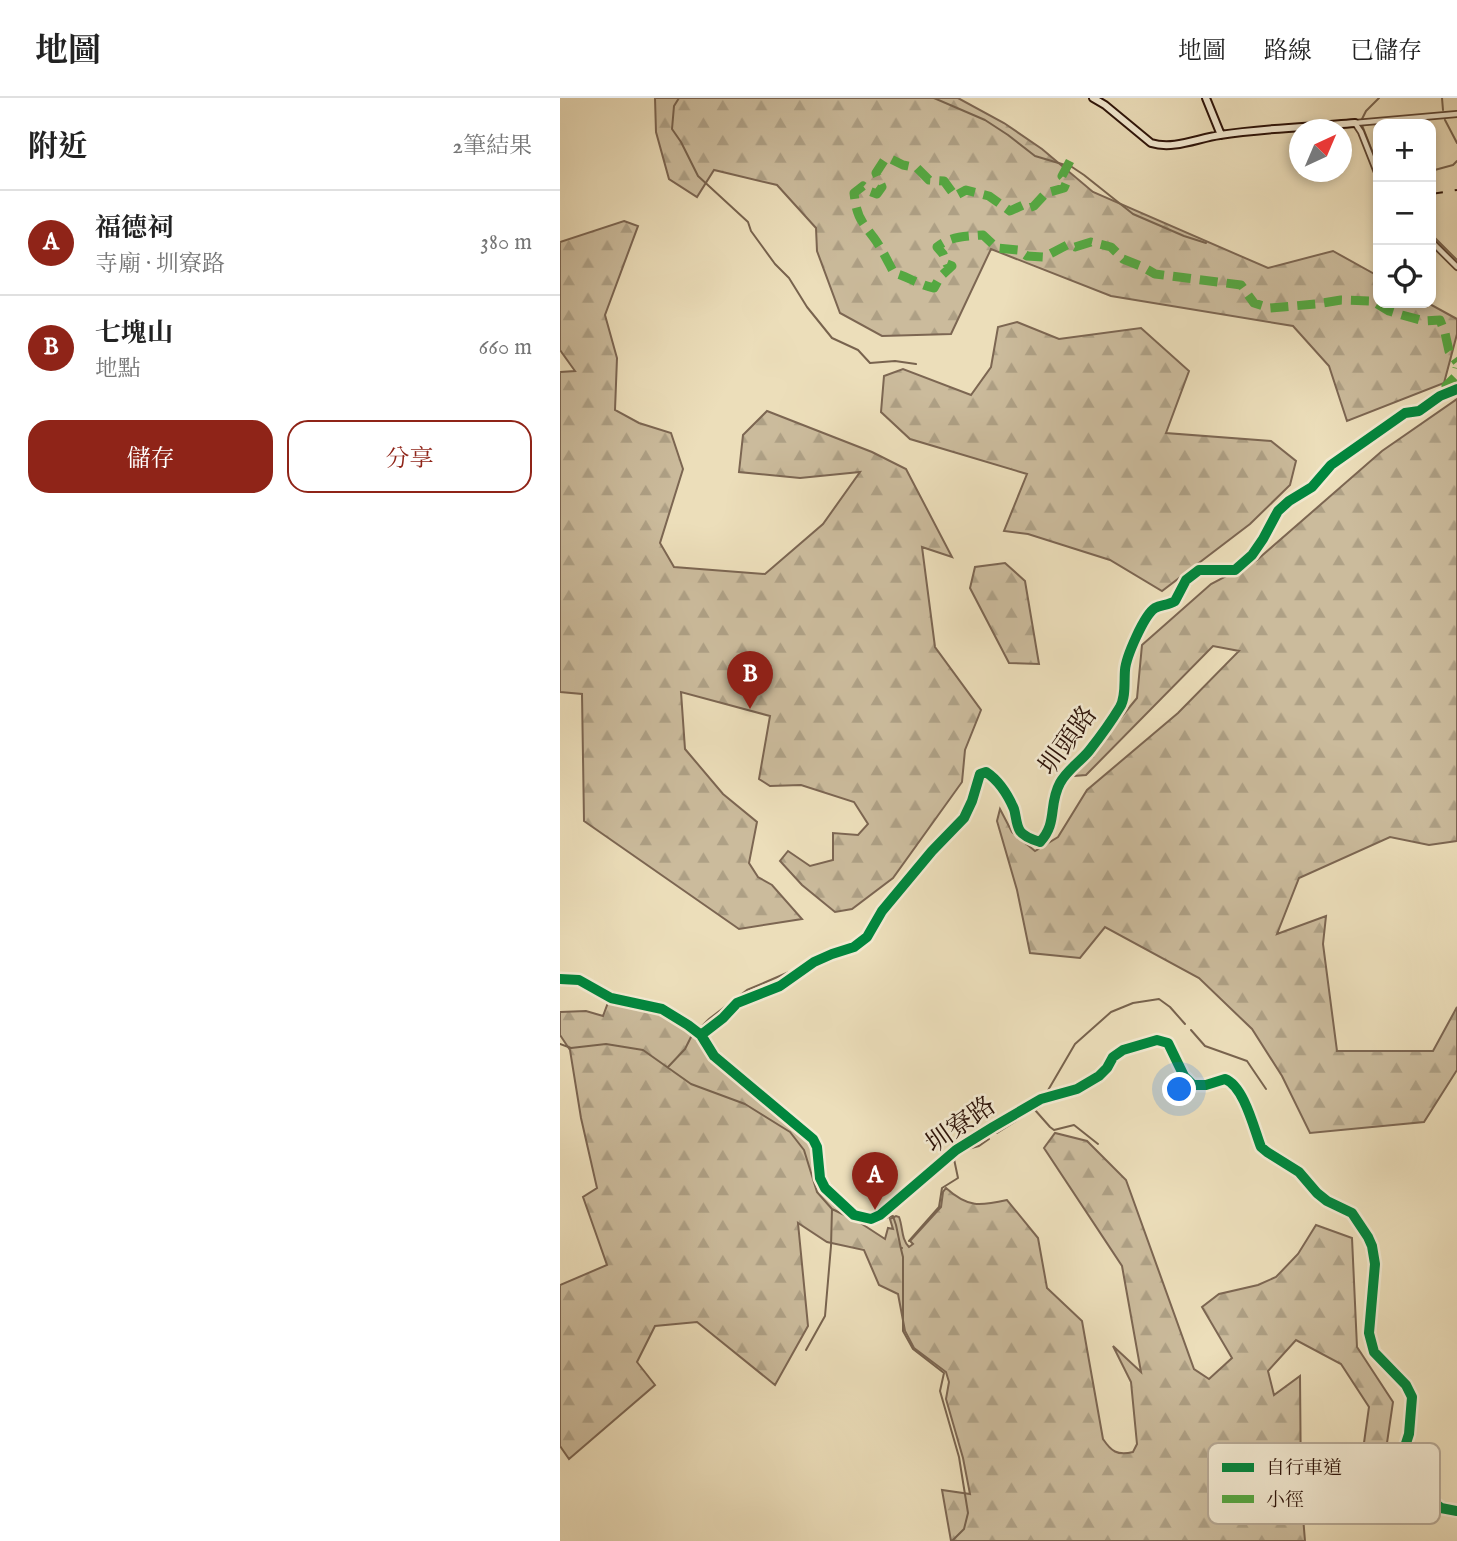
<!DOCTYPE html>
<html lang="zh-TW">
<head>
<meta charset="utf-8">
<style>
	body { margin:0; font-family:"IM FELL English","Noto Serif TC",serif; background:#f6f6f6; color:#222 }
	.controls { position:absolute; right:21px; top:21px; display:grid; overflow:hidden; border-radius:14px; box-shadow:0 4px 10px #0003 }
	.controls button { width:63px; height:63px; display:grid; place-items:center; padding:0; border:0; border-bottom:2px solid #e0e0e0; background:#fff; color:#222; font:35px sans-serif }
	.compass { position:absolute; left:729px; top:21px; width:63px; height:63px; border-radius:50%; background:#fff; box-shadow:0 4px 10px #0003; rotate:44deg }
	.you { position:absolute; left:620px; top:992px; width:24px; height:24px; margin:-18px; border:5px solid #fff; border-radius:50%; background:#1a73e8; box-shadow:0 0 0 10px #1a73e833 }
	.badge { display:grid; place-items:center; width:46px; height:46px; border-radius:50%; background:#8f2418; color:#fff; font-size:23px; font-weight:700 }
	.pin { position:absolute; translate:-50% -58px; filter:drop-shadow(0 2px 4px #0008) }
	.pin::after { content:''; position:absolute; top:37px; width:24px; height:21px; background:inherit; clip-path:polygon(0 0,100% 0,50% 100%) }
	.list { margin:0; padding:0; list-style:none }
	h2 { display:flex; justify-content:space-between; align-items:center; height:91px; margin:0; padding:0 28px; font-size:30px }
	h2 small { font-size:23px; font-weight:400; color:#767676 }
	.list li { display:grid; grid-template-columns:46px 1fr auto; gap:21px; align-items:center; box-sizing:border-box; height:105px; padding:0 28px; border-top:2px solid #e0e0e0 }
	.list b { display:block; font-size:26px; white-space:nowrap }
	.list p { margin:0; font-size:23px; white-space:nowrap; color:#767676 }
	.list em { font-size:23px; font-style:normal; color:#767676 }
	.actions { display:flex; gap:14px; padding:21px 28px }
	.actions a { flex:1; padding:16px 0; border:2px solid #8f2418; border-radius:21px; text-align:center; font-size:24px; color:#8f2418 }
	.actions .main { background:#8f2418; color:#fff }
	.icon { flex:none; width:38px; height:38px; fill:none; stroke:currentColor; stroke-width:2; stroke-linecap:round; stroke-linejoin:round }
	.map { position:relative; flex:none; width:897px; height:1443px; overflow:hidden }
	header { display:flex; align-items:center; gap:42px; box-sizing:border-box; height:98px; padding:0 35px; background:#fff; border-bottom:2px solid #e0e0e0 }
	header strong { font-size:33px }
	nav { display:flex; gap:38px; margin-inline-start:auto; font-size:24px }
	main { display:flex }
	aside { flex:1; background:#fff }
	.map>svg:first-child { display:block }
</style>
</head>
<body>
<header>
<strong>地圖</strong>
<nav><a>地圖</a><a>路線</a><a>已儲存</a></nav>
</header>
<main>
<aside>
<h2>附近<small>2筆結果</small></h2>
<ul class="list">
<li><span class="badge">A</span><div><b>福德祠</b><p>寺廟 · 圳寮路</p></div><em>380 m</em></li>
<li><span class="badge">B</span><div><b>七塊山</b><p>地點</p></div><em>660 m</em></li>
</ul>
<div class="actions"><a class="main">儲存</a><a>分享</a></div>
</aside>
<div class="map">
<svg width="897" height="1443" viewBox="0 0 897 1443">
	<defs>
		<pattern id="forest-firs" width="22" height="20" patternUnits="userSpaceOnUse" patternTransform="scale(1.75)"><rect width="22" height="20" fill="#cbbb9c"/><path d="M5 1l3.5 6h-7zM16 11l3.5 6h-7z" fill="#aea085"/></pattern>
	</defs>
	<rect width="100%" height="100%" fill="#ecdeba"/>
	<filter id="stains"><feTurbulence type="fractalNoise" baseFrequency=".00286" numOctaves="4"/><feColorMatrix values="0 0 0 0 .2 0 0 0 0 .09 0 0 0 0 .02 0 0 0 .5 -.17"/></filter>
	<radialGradient id="worn" r=".72"><stop offset=".6" stop-color="#630" stop-opacity="0"/><stop offset="1" stop-color="#630" stop-opacity=".3"/></radialGradient>
	<path fill="url(#forest-firs)" stroke="#7c6652" stroke-width="2" d="M95 0H398L444 25 482 51 533 94 708 170 773 153 818 178V205H868L897 221V236L884 285 787 323 769 268 733 228 551 198 431 151 391 236 322 238 280 215 257 153 256 130 217 87 154 72 137 99 109 81 96 34Z
		M64 123 78 128 45 217 57 260 55 312 79 325 111 335 123 371 100 445 114 469 205 476 263 426 300 374 240 380 179 374 183 337 207 313 312 354 346 371 392 459 362 449 375 549 421 612 405 652 402 684 333 780 292 811 275 814 242 787 220 763 228 753 250 768 273 762V735L298 737 308 726 294 704 241 687 210 688 199 681 210 618 121 594 125 651 163 696 197 724 189 765 198 779 212 787 242 821 179 831 24 723 22 596 0 594V274L15 273 0 252V144Z
		M457 224 499 241 581 230 629 273 606 335 711 343 736 363 730 387 690 426 602 493 550 462 468 436 444 433 467 376 350 341 321 314 324 278 343 271 411 297 431 269 438 229Z
		M897 301V743L869 747 830 739 739 780 717 836 766 818 763 846 777 953H873L897 909V972L864 1024 750 1035 722 978 692 931 639 880 545 829 520 860 470 855 457 792 437 723 440 711 452 734 475 753 498 739 527 692 618 615 679 553 653 548 526 677 513 678 577 600 582 547 651 486 697 462 822 353Z
		M445 465 465 483 479 566 449 565 410 490 415 469Z
		M49 902 102 913 133 934 140 940 153 960 251 1043 255 1051 262 1090 299 1124 325 1141 328 1130 333 1131 330 1121 336 1118 339 1119C343 1129 341 1141 349 1149L353 1146 350 1143 381 1109 383 1094 386 1090C408 1110 420 1108 447 1102L478 1140 487 1190 522 1223 543 1341C551 1353 557 1358 573 1354L577 1346 571 1284 553 1248 581 1274 562 1168 484 1050 495 1035 527 1043 566 1082 634 1271 649 1281 672 1260 642 1209 659 1196 698 1187 716 1179 738 1156 756 1127 792 1140 797 1249 833 1304 823 1372 824 1392 811 1399 794 1378 803 1352 809 1309 781 1266 736 1242 708 1273 714 1297 740 1278 741 1394 745 1443H391L382 1392 410 1396 403 1360 386 1301 389 1284 386 1274 354 1250 345 1233 338 1196 319 1187 304 1152 267 1144 238 1125 248 1228 215 1287 137 1224 95 1228 77 1264 95 1287 9 1361 0 1348V1187L47 1167 23 1099 37 1090 21 1020 10 952 0 937V914L26 913 43 918Z"/>
	<g fill="none" stroke-linecap="round" stroke-linejoin="round">
		<path stroke="#78634e" stroke-width="2" d="M119 0 114 8 112 31 121 44 138 78 188 124 191 133 215 166 229 180 247 209 272 240 298 252 310 265 335 263 356 266
			M374 0 425 22 448 37 475 58 512 69 524 77 573 116 624 138 646 145
			M882 0 883 12
			M802 21 806 13 819 0
			M885 22 897 45
			M802 27 818 68
			M871 73 893 67 897 63
			M871 136 897 162
			M140 930 149 921 187 892 229 874
			M631 932 645 948 687 963 706 991
			M0 946 11 950 46 946 83 952 131 986 185 1006 230 1034 244 1052 257 1094 272 1111 297 1123
			M108 969 125 951 132 937
			M487 994 515 946 551 914 573 905 599 901 610 909 625 926
			M475 1012 490 1029 494 1032 514 1027 538 1046
			M475 1012 480 1009 482 1006
			M437 1035 468 1015
			M314 1123 333 1118 336 1127 341 1151 342 1150
			M349 1143 379 1109 382 1090 398 1080 394 1061 404 1052 419 1048 429 1041
			M341 1151 343 1159V1233L353 1251 384 1275 380 1293 399 1359 408 1415 404 1431 392 1443
			M246 1252 265 1218 271 1148 272 1111"/>
		<defs>
			<path id="street" d="M795 25 897 16
				M795 25 801 34 818 77
				M871 143 897 169
				M141 937 163 920 177 905 220 888 254 864 272 856 294 849 307 839 322 813 372 753 404 720 412 703 420 676 426 674C438 682 448 697 454 711 456 717 456 727 460 733 464 739 474 742 480 744 498 725 488 707 500 685 507 672 520 664 529 653 540 639 551 624 560 609 566 599 564 584 565 572 566 559 584 517 595 510 601 507 609 507 615 503L626 482 639 472H675L692 457 703 441 718 413 729 403 752 389 771 367 845 315 859 313 880 298 897 291"/>
			<path id="secondary" d="M533 0 545 7 591 45C614 52 638 40 660 37 704 30 751 29 795 25
				M646 0 661 37
				M0 881 19 882 51 900 102 911 128 927 141 937 154 958 253 1041 257 1049 260 1080 265 1090 294 1117 311 1121 320 1117 333 1106 396 1052 433 1029 481 1001 517 991 539 978 547 970 553 959 563 952 597 942 608 945 624 978 633 987H646L665 981C684 988 694 1031 701 1049L707 1054 739 1074 757 1095 767 1103 792 1115 808 1139 812 1148 815 1166 809 1235 814 1254 846 1287 852 1299 849 1336 841 1361 842 1372 849 1385 881 1410 897 1413"/>
		</defs>
		<use href="#street" stroke="#5c4534" stroke-width="8"/>
		<use href="#secondary" stroke="#2c1208" stroke-width="10"/>
		<use href="#street" stroke="#f3ead2" stroke-width="4.5"/>
		<use href="#secondary" stroke="#f3ead2" stroke-width="6"/>
		<path stroke="#2c1208" stroke-width="2" stroke-dasharray="12 12" stroke-linecap="butt" d="M871 96 897 92"/>
		<path stroke="#54a841" stroke-width="9" stroke-dasharray="18 9" stroke-linecap="butt" d="M510 63 502 78 507 83 504 90 486 95 474 108 468 110 463 107 450 113 429 98 406 92 395 98 384 83 369 82 357 70 343 67 331 61H325L316 75 322 89 317 96 309 93 303 88 294 95C297 120 300 121 314 140 322 151 328 164 334 175 349 179 359 187 374 190L380 179 392 168 387 166 383 156 377 149C390 138 407 138 423 137L437 150 458 152 467 158 484 159 509 146 515 149 531 144 551 149 563 161 583 169 595 176 681 187 694 205 710 210 756 206 781 202 812 203 829 213 842 217 864 223 880 222 885 235 889 253 897 264
			M889 293 886 288 895 279 897 270"/>
		<defs>
			<path id="cycleway" d="M0 881 19 882 51 900 102 911 128 927 141 937 154 958 253 1041 257 1049 260 1080 265 1090 294 1117 311 1121 320 1117 333 1106 396 1052 433 1029 481 1001 517 991 539 978 547 970 553 959 563 952 597 942 608 945 624 978 633 987H646L665 981C684 988 694 1031 701 1049L707 1054 739 1074 757 1095 767 1103 792 1115 808 1139 812 1148 815 1166 809 1235 814 1254 846 1287 852 1299 849 1336 841 1361 842 1372 849 1385 881 1410 897 1413
				M141 937 163 920 177 905 220 888 254 864 272 856 294 849 307 839 322 813 372 753 404 720 412 703 420 676 426 674C438 682 448 697 454 711 456 717 456 727 460 733 464 739 474 742 480 744 498 725 488 707 500 685 507 672 520 664 529 653 540 639 551 624 560 609 566 599 564 584 565 572 566 559 584 517 595 510 601 507 609 507 615 503L626 482 639 472H675L692 457 703 441 718 413 729 403 752 389 771 367 845 315 859 313 880 298 897 291"/>
		</defs>
		<use href="#cycleway" stroke="#f3ead2" stroke-width="15"/>
		<use href="#cycleway" stroke="#00873e" stroke-width="10"/>
	</g>
	<g text-anchor="middle" stroke-width="5" stroke-linejoin="round" paint-order="stroke">
		<g font-size="26" fill="#2c1208" stroke="#f3ead2">
			<text transform="translate(507 642) rotate(-54)" y="9">圳頭路</text>
			<text transform="translate(400 1026) rotate(-35)" y="9">圳寮路</text>
		</g>
	</g>
	<rect x="648" y="1345" width="232" height="81" rx="10" fill="#f3ead2" stroke="#b7a995" stroke-width="2"/>
	<rect x="662" y="1365" width="32" height="9" fill="#00873e"/>
	<rect x="662" y="1397" width="32" height="8" fill="#54a841"/>
	<g font-size="19" fill="#2c1208">
		<text x="706" y="1376">自行車道</text>
		<text x="706" y="1408">小徑</text>
	</g>
	<rect width="100%" height="100%" filter="url(#stains)"/>
	<rect width="100%" height="100%" fill="url(#worn)"/>
</svg>
<div class="controls">
<button>+</button>
<button>−</button>
<button><svg class="icon" aria-label="locate" viewBox="0 0 24 24"><circle cx="12" cy="12" r="6"/><path d="M12 2v4M12 18v4M2 12h4M18 12h4"/></svg></button>
</div>
<svg class="compass" viewBox="-18 -18 36 36"><path d="M0-13l5 13h-10z" fill="#e53935"/><path d="M0 13l5-13h-10z" fill="#767676"/></svg>
<div class="you"></div>
<div class="pin badge" style="left:315px;top:1112px">A</div>
<div class="pin badge" style="left:190px;top:611px">B</div>
</div>
</main>
</body>
</html>
